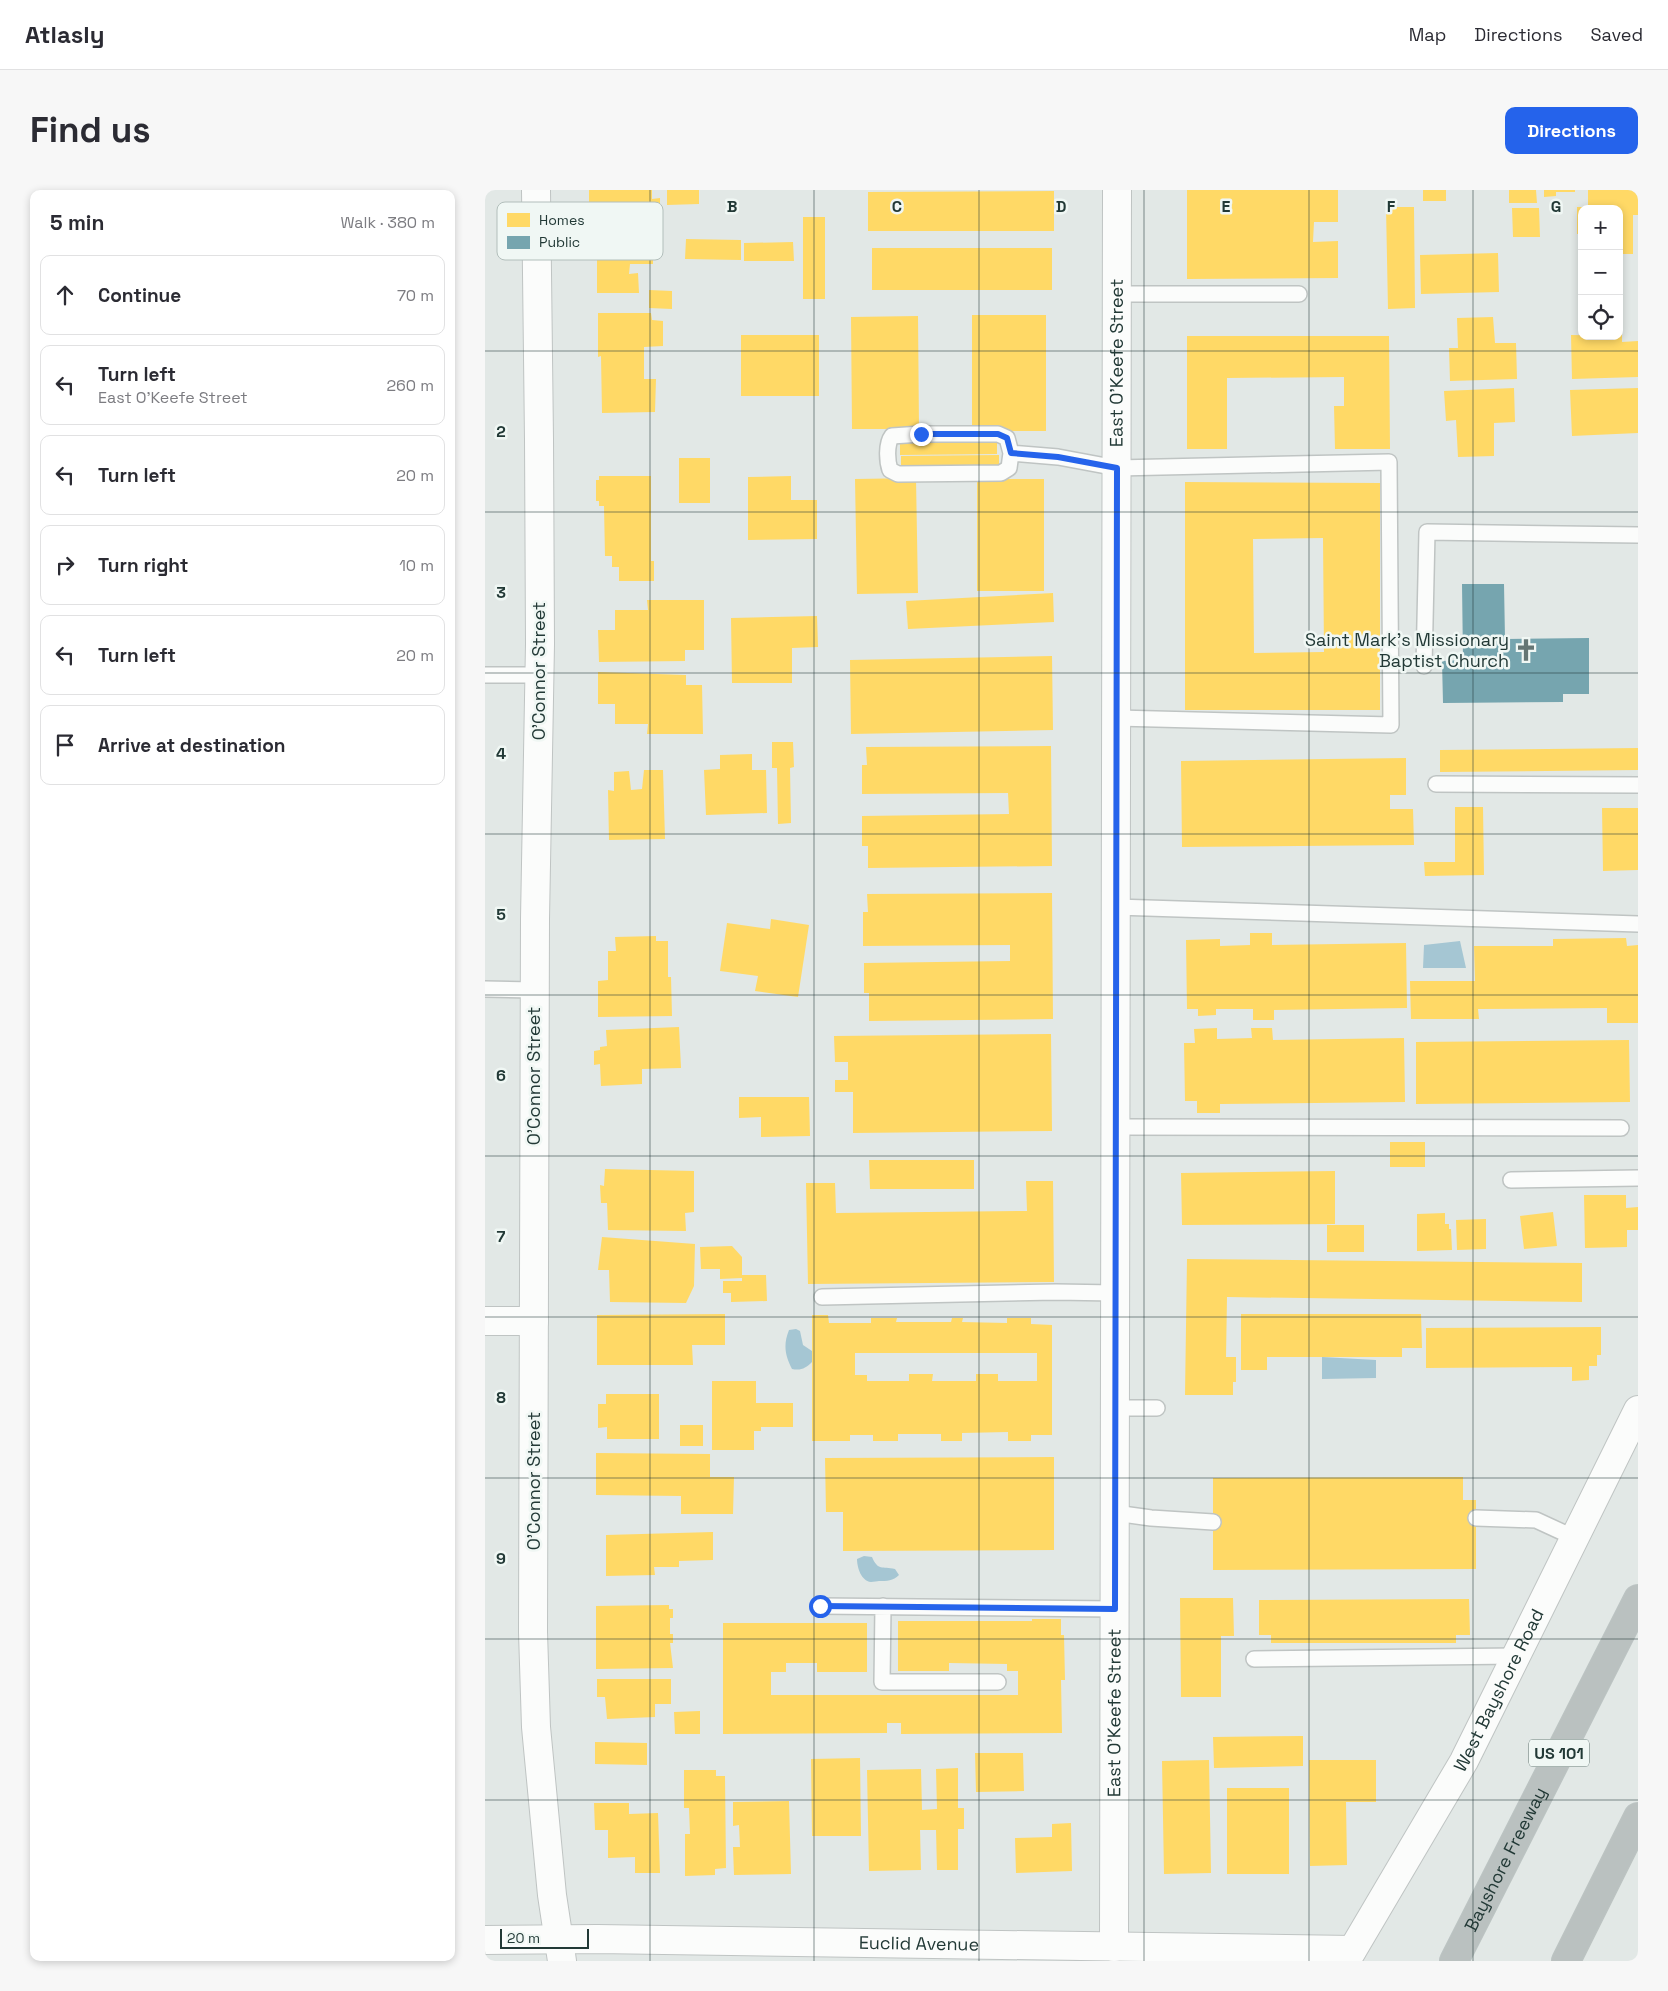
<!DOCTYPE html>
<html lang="en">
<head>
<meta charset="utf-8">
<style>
	body { margin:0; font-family:"Space Grotesk",sans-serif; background:#f7f7f7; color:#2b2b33 }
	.controls { position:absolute; right:15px; top:15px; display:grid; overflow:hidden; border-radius:10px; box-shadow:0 2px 8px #0003 }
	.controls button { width:45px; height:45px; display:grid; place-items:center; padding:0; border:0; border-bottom:1px solid #e1e1e2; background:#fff; color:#2b2b33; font:25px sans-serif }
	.scale { position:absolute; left:15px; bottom:12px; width:89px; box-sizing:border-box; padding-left:5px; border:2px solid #223936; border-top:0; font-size:14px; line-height:18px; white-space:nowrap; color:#223936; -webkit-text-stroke:4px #f0f7f4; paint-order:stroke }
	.stop { position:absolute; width:15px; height:15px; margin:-11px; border:4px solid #2563eb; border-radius:50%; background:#fff }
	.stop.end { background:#2563eb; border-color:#fff; box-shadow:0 1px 5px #0008 }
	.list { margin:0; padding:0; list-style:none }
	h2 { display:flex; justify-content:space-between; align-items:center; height:65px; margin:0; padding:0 20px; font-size:21px }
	h2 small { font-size:16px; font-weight:400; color:#7c7c81 }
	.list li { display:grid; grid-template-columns:32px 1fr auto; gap:15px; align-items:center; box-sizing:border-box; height:80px; margin:0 10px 10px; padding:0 10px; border:1px solid #e1e1e2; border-radius:10px }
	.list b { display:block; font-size:19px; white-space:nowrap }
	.list p { margin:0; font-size:16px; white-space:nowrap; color:#7c7c81 }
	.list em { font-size:16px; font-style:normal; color:#7c7c81 }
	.icon { flex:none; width:28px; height:28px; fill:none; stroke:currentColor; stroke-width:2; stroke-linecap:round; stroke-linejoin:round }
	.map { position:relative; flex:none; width:1153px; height:1771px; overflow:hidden; border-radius:10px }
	header { display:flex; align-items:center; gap:30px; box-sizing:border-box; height:70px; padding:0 25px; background:#fff; border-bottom:1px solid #e1e1e2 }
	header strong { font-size:24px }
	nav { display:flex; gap:28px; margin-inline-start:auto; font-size:18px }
	.intro { display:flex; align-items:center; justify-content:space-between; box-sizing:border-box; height:120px; padding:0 30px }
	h1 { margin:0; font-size:35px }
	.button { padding:12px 22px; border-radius:10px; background:#2563eb; color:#fff; font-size:18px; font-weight:700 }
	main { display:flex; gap:30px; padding:0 30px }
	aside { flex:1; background:#fff; border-radius:10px; box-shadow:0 2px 8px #0003 }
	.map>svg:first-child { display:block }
</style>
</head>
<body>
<header>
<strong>Atlasly</strong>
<nav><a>Map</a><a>Directions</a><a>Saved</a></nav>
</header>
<div class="intro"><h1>Find us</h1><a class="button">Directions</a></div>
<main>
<aside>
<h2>5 min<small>Walk · 380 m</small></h2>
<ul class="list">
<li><svg class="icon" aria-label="ahead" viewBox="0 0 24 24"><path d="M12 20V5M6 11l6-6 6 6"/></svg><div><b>Continue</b></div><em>70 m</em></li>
<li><svg class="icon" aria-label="left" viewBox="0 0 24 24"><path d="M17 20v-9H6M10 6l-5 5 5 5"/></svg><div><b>Turn left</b><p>East O'Keefe Street</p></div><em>260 m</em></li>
<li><svg class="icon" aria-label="left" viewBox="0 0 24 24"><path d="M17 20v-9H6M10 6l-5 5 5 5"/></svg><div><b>Turn left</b></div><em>20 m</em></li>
<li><svg class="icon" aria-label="right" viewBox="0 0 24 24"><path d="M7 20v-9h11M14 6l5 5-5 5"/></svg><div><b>Turn right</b></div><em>10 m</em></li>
<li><svg class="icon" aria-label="left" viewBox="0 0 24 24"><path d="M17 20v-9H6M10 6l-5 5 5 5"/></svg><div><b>Turn left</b></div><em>20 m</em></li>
<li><svg class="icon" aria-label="arrive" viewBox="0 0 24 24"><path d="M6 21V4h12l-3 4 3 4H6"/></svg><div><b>Arrive at destination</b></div></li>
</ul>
</aside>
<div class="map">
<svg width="1153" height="1771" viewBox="0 0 1153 1771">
	<rect width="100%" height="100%" fill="#e2e8e6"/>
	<path fill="#a5c6d3" d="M975 751 981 778H938L939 755Z
		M311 1139 315 1141 318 1155 327 1161V1172C321 1178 316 1181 307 1179 300 1165 298 1155 304 1140Z
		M837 1167 891 1170V1188L837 1189Z
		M379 1366 387 1367C393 1381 397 1376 410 1379L414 1385C408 1391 402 1391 394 1391 392 1391 389 1392 386 1392 376 1391 372 1377 372 1369Z"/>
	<path fill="#ffd966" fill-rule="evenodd" d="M104 0H167V9L175 8V22H104Z
		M182 0H214V14L182 15Z
		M702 0H853V32H829L828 52 853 51V88L702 89Z
		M938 0H961V11H938Z
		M1024 0H1051L1052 13H1024Z
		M1059 0H1090V2H1071V6L1059 7Z
		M1103 0H1153V25H1148V64H1134V19H1097V44H1092V17H1103Z
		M569 1V41H383V2Z
		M901 17H929L930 118 903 119Z
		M1027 18H1054L1055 47H1028Z
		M318 27H340V109H318Z
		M201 49 256 50V70L200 69Z
		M308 52 309 71H259V53Z
		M112 53 168 54V74H145L144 84 153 83 154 103H112Z
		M387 58H567V100H387Z
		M1013 63 1014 102 936 104 935 65Z
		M164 100 187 101V119L164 118Z
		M113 123H166L167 130 178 131V156L159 157V189H171L170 222 117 223 116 166 113 167Z
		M487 125H561V241H487Z
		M433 126 434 239H367L366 127Z
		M1008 127 1010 153H1031L1032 189 965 191 964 158H973L972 128Z
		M1134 143H1137V152L1153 151V187L1087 189 1086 145 1134 146Z
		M256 145H334V206H256Z
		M702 146H904L905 259H850L849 216H859V187L742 188V259H702Z
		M1029 198 1030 232 1009 233V266L973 267 971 230 961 231 959 201Z
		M1153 198V243L1087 246 1085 200Z
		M512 249V264L415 265V250Z
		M514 265V279L416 281V266Z
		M194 268H225V313H194Z
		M114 286H166V371H169V391H134V377H127V366H120L119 316H114V311H111V290H114Z
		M306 286V310H332V349L263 350V287Z
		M431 288 433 403 372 404 370 289Z
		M492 289H559V401H492Z
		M700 292 895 293V520H700ZM838 348 839 462 769 463 768 349Z
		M568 403 569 432 423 439 421 411Z
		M162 410H219V460H200V471L114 472 113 440H130V420H163Z
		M332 426 333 457 307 458V493H247L246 428Z
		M567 466 568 540 366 544 365 470Z
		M113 482 201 485V495H217L218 544H162L163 534H130V514H113Z
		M287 552H308L309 577 305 578 306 633 293 634 292 578H287Z
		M566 556 567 676 383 678V656H377V626L524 624 523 603 377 604V575H382L381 557Z
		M1153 558V580L955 582V560Z
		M267 564V580H281L282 623 221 625 219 580 235 579V565Z
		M921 568V605H905V619H928L929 655 697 657 696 571Z
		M159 580H178L180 649 124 650 123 600 129 601V582L144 581 146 600 157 599Z
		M970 617H998L999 685 940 686 939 672H970Z
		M1117 618H1153V680L1118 681Z
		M567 703 568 829 384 831V803H379V773L525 771V755L378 756V722H383L382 704Z
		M286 729 324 735 313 807 270 801 273 786 235 781 242 733 285 739Z
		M765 743H787V755L921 753 922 818 789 820V830H768V819H731V825L713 826V819H702L701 750 735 749V756L765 755Z
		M171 746V751H183V787H186L187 826 113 827V791L123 790V761H131L130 747Z
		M1141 748 1142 756 1153 755V833H1122V818L993 819 994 829H926L925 791H990L989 756H1068V749Z
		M194 837 196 878 157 879V894L116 896 115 874 109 875V861L115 860V857L122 856 121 840Z
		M732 838V849L767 848 766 838H787L788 850 919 848 920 912 735 914V923H712V911H700L699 853H710L709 839Z
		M566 844 567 941 368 943V902H350V890H363V872H350L349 846Z
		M1144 850 1145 912 931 914V852Z
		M254 907H324L325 946 276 947V927L254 928Z
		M905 952H940V977H905Z
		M384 970H489V999H385Z
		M120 979 209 981V1022L200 1023 201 1041 123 1040 122 1013H116L115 995 119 996Z
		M850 981V1034L697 1035 696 983Z
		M541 991H568L569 1092 323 1094 321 993H350L351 1023 542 1021Z
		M1099 1005H1141V1018L1153 1017V1040H1142V1057L1100 1058Z
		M1068 1022 1072 1056 1039 1059 1035 1026Z
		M960 1023V1034H964V1039H966L967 1060 932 1061V1024Z
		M1001 1029V1059L972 1060 971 1030Z
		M842 1035H879V1062H842Z
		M117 1047 210 1054 209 1096 201 1113 125 1112 124 1080H113Z
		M247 1056 257 1067V1085H281L282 1111 246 1112V1103H238V1091H257V1088L235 1089V1079H216L215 1057Z
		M702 1069 1097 1073V1112L742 1107 741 1167H751V1192H748V1205H700Z
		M240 1124V1155H207L208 1175H112V1125Z
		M756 1124H936L937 1158H917V1167H782V1180H756Z
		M327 1125H343L344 1133H386V1128H412L411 1132H466L467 1128H478L477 1132 522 1133V1128H546V1134L567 1135V1245H546V1251H523V1242L477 1243V1251H456V1244H413V1251H388V1245H365V1251H327ZM370 1163H552V1191H513V1184H491V1191H447L448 1184H424V1191H382V1185H370Z
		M1116 1137V1165H1112V1176H1104V1190L1087 1191V1177L941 1178V1138Z
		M227 1191H271V1213H308V1237H276V1241H269V1260H227Z
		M121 1204H174V1249H122V1237L113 1238V1214H121Z
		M195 1235H218V1256H195Z
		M111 1263 225 1264V1287H249L248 1324H196V1306L111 1305Z
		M569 1267V1360L358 1361V1322H341L340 1268Z
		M978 1287V1310H991V1379L728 1380V1288Z
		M228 1342V1370L194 1371V1377H169L170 1385 121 1386V1345Z
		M695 1408H748L749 1446H736V1507H696Z
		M984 1409 985 1445H971V1453H786V1445H774V1410Z
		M184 1415V1419H188V1428H185V1444H188V1453H185L188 1478 111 1479V1416Z
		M547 1429H576V1445H579L580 1490H576L577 1543 416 1544V1533H402V1543L238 1544V1433H382V1482H332V1473H301V1482H286V1505H533V1481H522V1474L464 1473V1481H413V1431H547Z
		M112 1489H186V1514H170V1527L122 1529 120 1507H112Z
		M215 1521V1544H190L189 1522Z
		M818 1546V1576L729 1578 728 1547Z
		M110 1552 162 1553V1575L110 1574Z
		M490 1563H538L539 1601 491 1602Z
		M375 1568 376 1646H327L326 1569Z
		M724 1570 726 1683 679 1684 677 1571Z
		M824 1570H891V1612H861L862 1675 825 1676Z
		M473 1578V1618H479V1639H473V1680H452L451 1640H435L436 1680 384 1681 382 1580 436 1579 437 1620 452 1619 451 1579Z
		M199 1580H231V1586H240L241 1678 230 1679V1685L200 1686V1644H205L204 1618H199Z
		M742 1598H804V1684H742Z
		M304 1611 306 1684 249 1685 248 1657H255L254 1635 248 1636V1612Z
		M109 1613H144V1624L173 1623 175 1683H150V1667L123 1668V1640H110Z
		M586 1633 587 1681 531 1683 530 1648 567 1647V1634Z"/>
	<path fill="#76a5af" d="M977 394H1019L1020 449 1104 448V504H1078V512L958 513 957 471 978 470Z"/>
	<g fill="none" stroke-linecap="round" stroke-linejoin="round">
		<defs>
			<path id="lane" d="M632 104H814
				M526 263 524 278 516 283 413 284 405 280C402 271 401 254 407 246L436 244H513L522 248 526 263 573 267 632 278 904 272 906 535 632 528
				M939 476 942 342 1153 345
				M0 485H54
				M951 594 1153 595
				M631 717 1153 734
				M0 799 49 800
				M631 937 1136 938
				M1026 990 1153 988
				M337 1107 571 1102 630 1103
				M630 1218H672
				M630 1323 666 1328 728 1332
				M991 1328 1051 1330 1090 1348
				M335 1416 630 1419
				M398 1416 397 1492H513
				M769 1469 1032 1466"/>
			<g id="street">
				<path d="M51 0 54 249 55 454 50 729 48 1442 51 1537 67 1705 77 1771"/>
				<path d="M0 1131H49"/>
				<path id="s1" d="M0 1750 112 1749 867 1760"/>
				<path id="s2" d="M629 1757 632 0"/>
				<path id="s3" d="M861 1771 979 1571 1153 1220"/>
			</g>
			<g id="highway">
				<path id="s4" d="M969 1771 1153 1409"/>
				<path d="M1081 1771 1153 1627"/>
			</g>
		</defs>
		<use href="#lane" stroke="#bfc4c3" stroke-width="18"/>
		<use href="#street" stroke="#bfc4c3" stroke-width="30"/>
		<use href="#highway" stroke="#bcc4c3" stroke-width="30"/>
		<use href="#lane" stroke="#fbfcfb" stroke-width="15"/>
		<use href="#street" stroke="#fbfcfb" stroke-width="28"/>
		<use href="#highway" stroke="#bac1c0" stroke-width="28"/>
	</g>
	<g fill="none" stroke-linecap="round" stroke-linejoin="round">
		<path stroke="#2563eb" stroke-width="6" d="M335 1416 630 1419 632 278 573 267 526 263 522 248 513 244H436"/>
	</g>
	<path fill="none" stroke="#223936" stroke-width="1" stroke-opacity="0.55" d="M165 0V1771M329 0V1771M494 0V1771M659 0V1771M824 0V1771M988 0V1771M0 161H1153M0 322H1153M0 483H1153M0 644H1153M0 805H1153M0 966H1153M0 1127H1153M0 1288H1153M0 1449H1153M0 1610H1153"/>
	<defs>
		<symbol id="church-bare" viewBox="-9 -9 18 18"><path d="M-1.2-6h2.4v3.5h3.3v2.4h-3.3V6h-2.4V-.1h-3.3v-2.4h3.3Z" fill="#657674" stroke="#f0f7f4" stroke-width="2.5" paint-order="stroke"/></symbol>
	</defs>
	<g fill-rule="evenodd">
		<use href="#church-bare" x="1025" y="444" width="32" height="32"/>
	</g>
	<g text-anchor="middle" stroke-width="5" stroke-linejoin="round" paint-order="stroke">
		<rect fill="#f0f7f4" stroke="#60726f" stroke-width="1" x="1044" y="1549.5" width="60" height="27" rx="4"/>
		<g font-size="16" font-weight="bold" fill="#223936">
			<text x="1074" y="1569">US 101</text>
		</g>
		<g font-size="18" fill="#223936" stroke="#f0f7f4">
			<text dy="6" stroke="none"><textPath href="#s2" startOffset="1584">East O'Keefe Street</textPath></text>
			<text transform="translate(54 481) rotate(-90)" y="6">O'Connor Street</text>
			<text transform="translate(49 886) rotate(-90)" y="6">O'Connor Street</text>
			<text transform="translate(49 1291) rotate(-90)" y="6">O'Connor Street</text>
			<text dy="6" stroke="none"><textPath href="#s3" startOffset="311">West Bayshore Road</textPath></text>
			<text dy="6" stroke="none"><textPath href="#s2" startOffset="234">East O'Keefe Street</textPath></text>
			<text dy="6" stroke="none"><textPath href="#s4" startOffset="114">Bayshore Freeway</textPath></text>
			<text dy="6" stroke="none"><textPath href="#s1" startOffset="434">Euclid Avenue</textPath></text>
		</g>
		<g font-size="18" fill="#223936" stroke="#f0f7f4" text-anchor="end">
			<text x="1024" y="456">Saint Mark's Missionary<tspan x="1024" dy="21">Baptist Church</tspan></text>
		</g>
	</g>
	<rect x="12" y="12" width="166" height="58" rx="8" fill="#f0f7f4" stroke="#b2bebb" stroke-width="1"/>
	<rect x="22" y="23" width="23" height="14" fill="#ffd966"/>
	<rect x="22" y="46" width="23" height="13" fill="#76a5af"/>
	<g font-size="14" fill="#223936">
		<text x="54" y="35">Homes</text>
		<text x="54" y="57">Public</text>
	</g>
	<g font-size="16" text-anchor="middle" font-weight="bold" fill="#223936" stroke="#f0f7f4" stroke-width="5" stroke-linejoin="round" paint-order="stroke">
		<text x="247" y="22">B</text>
		<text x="412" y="22">C</text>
		<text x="576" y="22">D</text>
		<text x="741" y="22">E</text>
		<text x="906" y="22">F</text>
		<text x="1071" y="22">G</text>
		<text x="16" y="247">2</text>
		<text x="16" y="408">3</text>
		<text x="16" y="569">4</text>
		<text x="16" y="730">5</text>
		<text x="16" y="891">6</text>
		<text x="16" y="1052">7</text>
		<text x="16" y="1213">8</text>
		<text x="16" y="1374">9</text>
	</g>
</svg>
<div class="controls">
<button>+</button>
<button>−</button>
<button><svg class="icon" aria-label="locate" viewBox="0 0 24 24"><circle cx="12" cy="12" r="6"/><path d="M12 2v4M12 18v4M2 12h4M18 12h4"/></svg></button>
</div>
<div class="scale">20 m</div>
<div class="stop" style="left:335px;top:1416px"></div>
<div class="stop end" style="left:436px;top:244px"></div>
</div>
</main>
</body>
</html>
